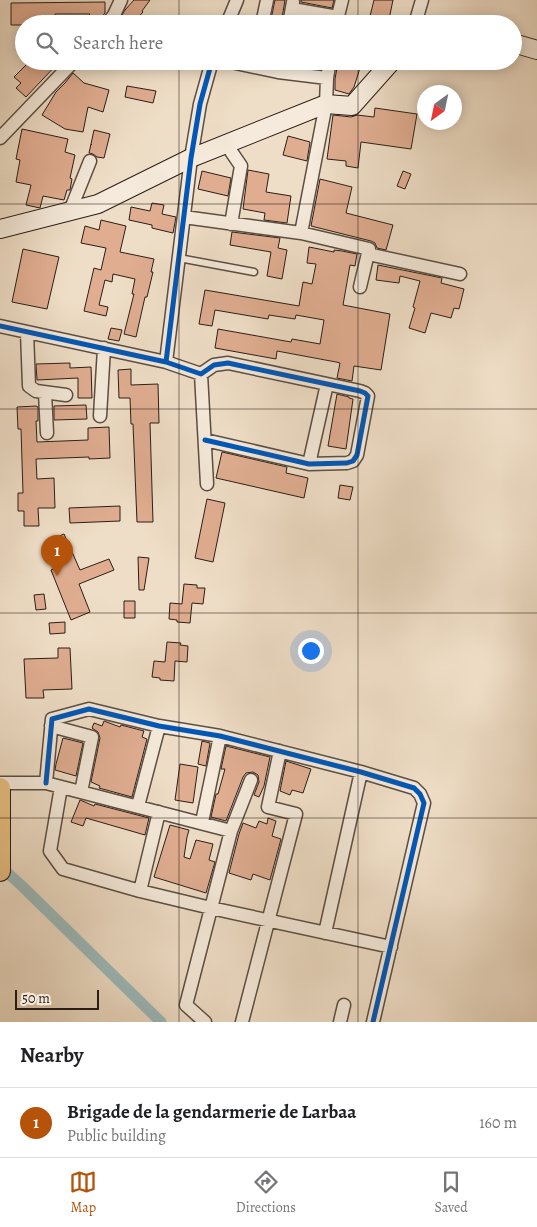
<!DOCTYPE html>
<html lang="en">
<head>
<meta charset="utf-8">
<style>
	body { margin:0; font-family:Alegreya,serif; background:#f6f6f6; color:#202124 }
	.compass { position:absolute; left:417px; top:85px; width:45px; height:45px; border-radius:50%; background:#fff; box-shadow:0 2px 12px #0003; rotate:213deg }
	.scale { position:absolute; left:15px; bottom:12px; width:84px; box-sizing:border-box; padding-left:5px; border:2px solid #2a1e17; border-top:0; font-size:14px; line-height:18px; white-space:nowrap; color:#2a1e17; -webkit-text-stroke:4px #f5eadb; paint-order:stroke }
	.you { position:absolute; left:310px; top:650px; width:18px; height:18px; margin:-12px; border:4px solid #fff; border-radius:50%; background:#1a73e8; box-shadow:0 0 0 8px #1a73e833 }
	.badge { display:grid; place-items:center; width:32px; height:32px; border-radius:50%; background:#b45309; color:#fff; font-size:16px; font-weight:700 }
	.pin { position:absolute; translate:-50% -41px; filter:drop-shadow(0 1px 2px #0008) }
	.pin::after { content:''; position:absolute; top:26px; width:18px; height:15px; background:inherit; clip-path:polygon(0 0,100% 0,50% 100%) }
	.list { margin:0; padding:0; list-style:none }
	h2 { display:flex; justify-content:space-between; align-items:center; height:65px; margin:0; padding:0 20px; font-size:21px }
	h2 small { font-size:16px; font-weight:400; color:#757577 }
	.list li { display:grid; grid-template-columns:32px 1fr auto; gap:15px; align-items:center; box-sizing:border-box; height:70px; padding:0 20px; border-top:1px solid #e0e0e0 }
	.list b { display:block; font-size:19px; white-space:nowrap }
	.list p { margin:0; font-size:16px; white-space:nowrap; color:#757577 }
	.list em { font-size:16px; font-style:normal; color:#757577 }
	.icon { flex:none; width:28px; height:28px; fill:none; stroke:currentColor; stroke-width:2; stroke-linecap:round; stroke-linejoin:round }
	.map { position:relative; flex:none; width:537px; height:1022px; overflow:hidden }
	.search { position:absolute; background:#fff; box-shadow:0 2px 12px #0003; left:15px; right:15px; top:15px; height:55px; display:flex; align-items:center; gap:12px; box-sizing:border-box; padding:0 18px; border-radius:28px; color:#757577; font-size:19px }
	.sheet { height:135px; background:#fff }
	nav { display:flex; justify-content:space-around; align-items:center; box-sizing:border-box; height:70px; border-top:1px solid #e0e0e0; background:#fff; font-size:14px; color:#757577 }
	nav a { display:grid; justify-items:center; gap:2px }
	nav .on { color:#b45309 }
	.map>svg:first-child { display:block }
</style>
</head>
<body>
<div class="map">
<svg width="537" height="1022" viewBox="0 0 537 1022">
	<rect width="100%" height="100%" fill="#efdec7"/>
	<filter id="stains"><feTurbulence type="fractalNoise" baseFrequency=".004" numOctaves="4"/><feColorMatrix values="0 0 0 0 .2 0 0 0 0 .09 0 0 0 0 .02 0 0 0 .5 -.17"/></filter>
	<radialGradient id="worn" r=".72"><stop offset=".6" stop-color="#630" stop-opacity="0"/><stop offset="1" stop-color="#630" stop-opacity=".3"/></radialGradient>
	<g fill="none" stroke-linecap="round" stroke-linejoin="round">
		<path stroke="#9cbbbd" stroke-width="11" d="M0 866 22 886 161 1022"/>
	</g>
	<path fill="#e0ad91" stroke="#2a1e17" d="M134 0H150L142 11 143 12 132 24H117L125 10Z
		M275 0H285L281 24H270Z
		M301 0H334L332 8 301 2Z
		M374 0H393L388 24H368Z
		M105 2V13L100 19 99 24H80L90 14H55V24H24V25H11V3Z
		M30 61H60L26 97 16 88 21 83 14 77Z
		M310 61H322L320 69 307 67Z
		M338 62 360 68 354 87 349 94 335 90V79Z
		M73 73 84 83 109 90 103 112 88 107 83 132 65 129 42 115 56 92 65 83Z
		M127 86 156 91 153 103 125 97Z
		M375 108 417 114 411 149 361 142 358 168 346 166V161L327 159 333 115 351 117 357 115 374 117Z
		M22 129 68 139 65 152 75 155 70 178 72 179 70 190H67L64 200 43 196 40 208 26 205 31 185 16 182 20 160 16 159Z
		M94 130 110 134 104 158 97 157 93 154 89 153 91 144 92 145 91 144Z
		M288 136 310 142 307 161 283 155Z
		M248 170 269 174 266 192 291 196 287 223 264 220 265 213 243 209Z
		M202 171 231 178 228 196 198 189Z
		M403 171 411 174 405 189 397 186Z
		M320 179 352 187 346 213 393 225 386 250 377 248 375 243 371 241 311 226Z
		M152 203 164 205 162 214 176 217 173 233 152 228V225L129 220 131 207 150 211Z
		M101 220 126 226 120 252 154 259 151 272H153L147 297H145L136 337 124 334 134 294H132L135 279 113 274 112 282 105 280 99 305 108 307 106 316 84 311 94 268 101 270 106 248 81 243 85 226 99 230Z
		M232 232 280 238 278 248 287 250 282 279 267 276 271 252 230 245Z
		M309 247 334 252V250L342 251 357 254 355 266 350 265 343 305 390 314 381 370 354 366 352 381 337 378 340 363 336 362 277 351 276 359 215 348 218 329 291 342 292 339 320 344 324 320 296 315 295 319 269 315 268 319 215 310 212 326 199 324 205 290 299 306 303 282 312 284 316 264 307 263Z
		M23 249 59 257 47 309 12 302Z
		M378 265 442 278 441 283 464 289 459 309 454 308 451 318 431 313 425 333 409 328 415 308 413 307 420 281 400 276 399 283 376 280Z
		M111 328 122 330 119 341 108 339Z
		M70 363V368L91 367 92 398H78V378L37 380 36 364Z
		M131 369V385L158 384 159 423H150L153 522H137L133 424H131L130 398H119L118 370Z
		M337 394 349 397V398L353 399 346 449 328 446Z
		M86 405 87 419 54 420V406Z
		M36 406 38 407V421H36L37 442 88 440V428L109 427 110 458 89 459V457L36 459 37 479 54 478 55 508H38L39 526H24V511H18V493H23L21 429H18L17 407Z
		M222 452 287 467 286 473 308 478 304 498 216 478Z
		M340 485 353 487 350 500 338 498Z
		M207 499 225 503 213 562 195 558Z
		M120 506V521L70 523 69 508Z
		M64 534 80 570 109 559 114 570 79 584 90 612 71 620 51 570 55 568 45 542Z
		M138 557 149 558 144 590H139Z
		M184 584 197 585V588H205L203 604 192 603 190 623 177 622V620L169 619 170 603 182 604Z
		M44 594 46 609 36 610 34 595Z
		M124 601H135V618H124Z
		M65 622V633L50 634 49 623Z
		M167 642 181 643 180 645 188 646 187 662 175 661 174 681 160 680V678L152 677 154 661 165 662Z
		M58 648H70L72 689 43 690 44 698H26L24 659 58 658Z
		M104 721 120 727 121 725 144 731 142 737 147 739 132 797 99 788 100 786 91 782 100 738 98 732 92 728 94 723 102 726Z
		M63 738 83 743 76 776 55 770 56 764Z
		M202 741 210 743 206 766 198 764Z
		M226 746 270 757 264 786 259 797 254 795 259 782 258 775 253 772 246 773 243 777 226 821 211 817 216 794H218L225 769H221Z
		M286 761 311 769 303 793 292 790 290 795 280 791Z
		M180 764 198 767 193 803 175 800Z
		M80 800 94 806 95 804 149 818 145 835 86 818 83 826 71 822Z
		M268 818 276 821 272 836 281 839 270 880 253 874 251 880 229 873 239 834 243 823 256 828 259 821 267 824Z
		M170 825 189 830 187 837 184 857 190 859 196 840 213 844 209 860 215 862 206 893 154 877Z"/>
	<g fill="none" stroke-linecap="round" stroke-linejoin="round">
		<defs>
			<path id="service" d="M179 258 254 272"/>
			<path id="minor" d="M292 9 338 17
				M107 24 114 15 121 0
				M227 24 237 0
				M262 24 267 0
				M289 24 293 2
				M336 24 342 0
				M415 24 422 0
				M226 61 278 72 327 78
				M0 138 74 61
				M226 144 241 166 231 224
				M70 211 90 161
				M184 217 301 233 369 249 360 287
				M301 233 326 104 327 78 330 61
				M368 254 460 274
				M0 326 166 362 191 158 200 104 212 61
				M27 332 29 386 36 391 66 395
				M166 362 201 374 214 365 228 363 360 391 365 393 368 396 357 455 353 461 347 463 309 464 205 440
				M201 374 207 484
				M45 393 47 433
				M100 416 104 348
				M309 464 327 384
				M51 726 92 737 81 792
				M0 783H46L231 831
				M46 783 52 719 89 709 159 726 220 736 361 772 414 788 420 794 424 803 373 1022
				M61 787 50 851 63 869 140 891 211 908 391 947
				M138 806 159 726
				M202 822 220 736
				M140 891 159 812
				M325 933 361 772
				M205 1022 186 1005 231 831 251 780
				M242 1022 296 814 268 807 280 751
				M340 1022 344 1005"/>
			<path id="secondary" d="M513 43 537 50
				M0 229 98 204 191 158 326 104 352 106 392 61"/>
			<path id="primary" d="M0 788V871"/>
		</defs>
		<use href="#service" stroke="#5b4e43" stroke-width="9"/>
		<use href="#minor" stroke="#5b4e43" stroke-width="15"/>
		<use href="#secondary" stroke="#2a1e17" stroke-width="20"/>
		<use href="#primary" stroke="#2a1e17" stroke-width="22"/>
		<use href="#service" stroke="#f5eadb" stroke-width="6"/>
		<use href="#minor" stroke="#f5eadb" stroke-width="12"/>
		<use href="#secondary" stroke="#f5eadb" stroke-width="18"/>
		<use href="#primary" stroke="#e8bf84" stroke-width="20"/>
		<defs>
			<path id="cycleway" d="M0 326 166 362 191 158 200 104 212 61
				M166 362 201 374 214 365 228 363 360 391 365 393 368 396 357 455 353 461 347 463 309 464 205 440
				M46 783 52 719 89 709 159 726 220 736 361 772 414 788 420 794 424 803 373 1022"/>
		</defs>
		<use href="#cycleway" stroke="#f5eadb" stroke-width="8"/>
		<use href="#cycleway" stroke="#0057b8" stroke-width="5"/>
	</g>
	<path fill="none" stroke="#2a1e17" stroke-width="1" stroke-opacity="0.55" d="M179 0V24M358 0V24M179 61V1022M358 61V1022M0 204H537M0 409H537M0 613H537M0 818H537"/>
	<rect width="100%" height="100%" filter="url(#stains)"/>
	<rect width="100%" height="100%" fill="url(#worn)"/>
</svg>
<svg class="compass" viewBox="-18 -18 36 36"><path d="M0-13l5 13h-10z" fill="#e53935"/><path d="M0 13l5-13h-10z" fill="#757577"/></svg>
<div class="scale">50 m</div>
<div class="you"></div>
<div class="pin badge" style="left:57px;top:576px">1</div>
<div class="search"><svg class="icon" aria-label="search" viewBox="0 0 24 24"><circle cx="10" cy="10" r="6"/><path d="M15 15l6 6"/></svg>Search here</div>
</div>
<section class="sheet">
<h2>Nearby<small></small></h2>
<ul class="list">
<li><span class="badge">1</span><div><b>Brigade de la gendarmerie de Larbaa</b><p>Public building</p></div><em>160 m</em></li>
</ul>
</section>
<nav>
<a class="on"><svg class="icon" aria-label="map" viewBox="0 0 24 24"><path d="M3 6l6-2 6 2 6-2v14l-6 2-6-2-6 2zM9 4v14M15 6v14"/></svg>Map</a>
<a><svg class="icon" aria-label="directions" viewBox="0 0 24 24"><path d="M12 3l9 9-9 9-9-9zM9 14v-3h6M13 9l2 2-2 2"/></svg>Directions</a>
<a><svg class="icon" aria-label="saved" viewBox="0 0 24 24"><path d="M7 4h10v16l-5-4-5 4z"/></svg>Saved</a>
</nav>
</body>
</html>
